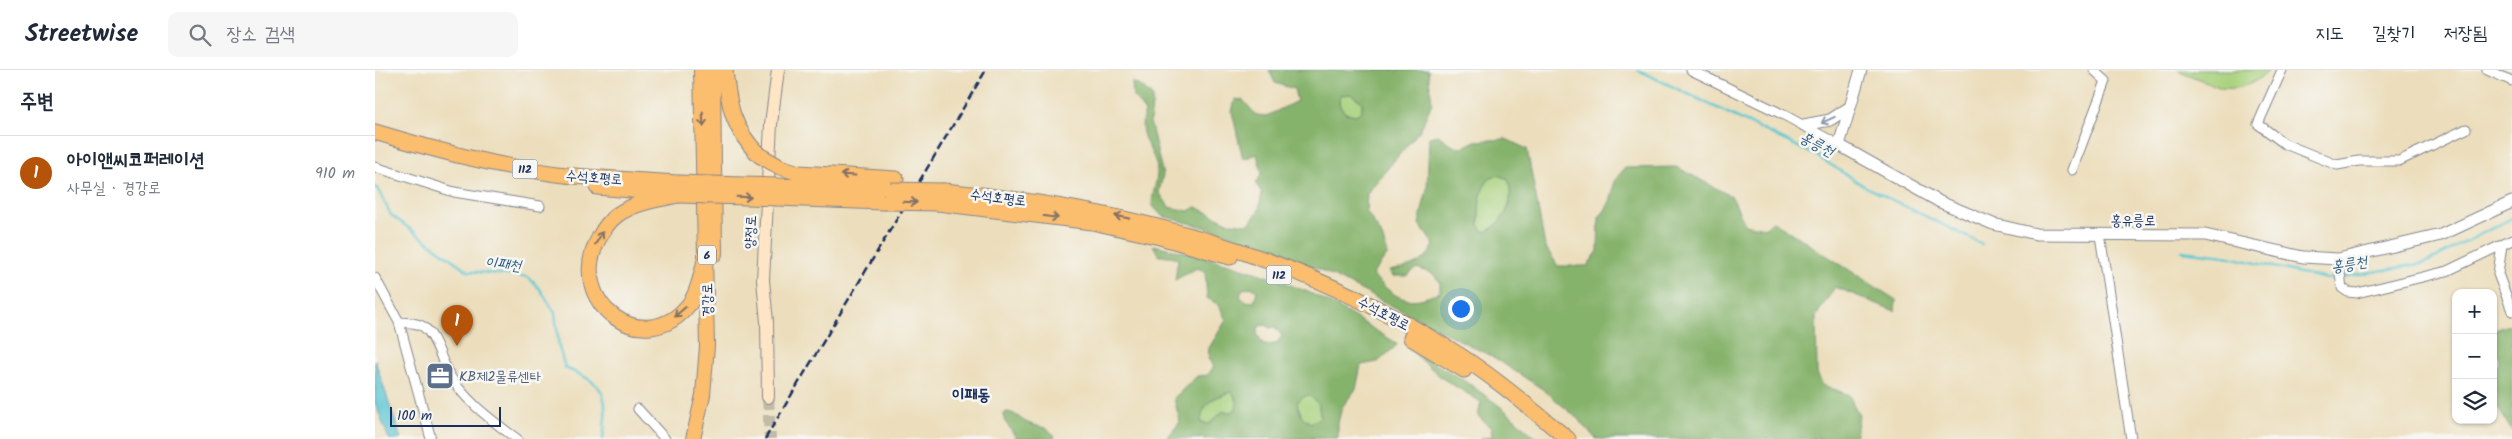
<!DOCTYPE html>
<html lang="ko">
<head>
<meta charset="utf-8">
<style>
	body { margin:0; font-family:Kalam,"Poor Story",sans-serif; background:#f6f6f7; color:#1f2937 }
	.controls { position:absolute; right:15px; bottom:15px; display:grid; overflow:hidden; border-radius:10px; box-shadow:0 1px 4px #0004 }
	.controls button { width:45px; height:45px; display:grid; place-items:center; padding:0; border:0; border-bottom:1px solid #e0e1e3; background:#fff; color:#1f2937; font:25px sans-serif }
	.scale { position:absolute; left:15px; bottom:12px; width:111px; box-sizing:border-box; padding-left:5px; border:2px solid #1b2f5e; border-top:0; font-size:14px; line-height:18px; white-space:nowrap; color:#1b2f5e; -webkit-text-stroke:4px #f6f6f2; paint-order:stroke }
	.you { position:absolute; left:1085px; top:238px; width:18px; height:18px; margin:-12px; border:4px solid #fff; border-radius:50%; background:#1a73e8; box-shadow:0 0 0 8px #1a73e833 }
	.badge { display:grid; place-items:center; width:32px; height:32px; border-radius:50%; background:#b45309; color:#fff; font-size:16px; font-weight:700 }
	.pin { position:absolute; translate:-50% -41px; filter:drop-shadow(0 1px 2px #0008) }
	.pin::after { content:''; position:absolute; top:26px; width:18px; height:15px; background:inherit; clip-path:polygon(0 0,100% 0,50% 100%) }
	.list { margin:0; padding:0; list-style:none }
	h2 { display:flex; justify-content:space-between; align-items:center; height:65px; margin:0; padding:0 20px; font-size:21px }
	h2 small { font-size:16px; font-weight:400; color:#747a83 }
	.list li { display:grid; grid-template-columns:32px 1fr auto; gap:15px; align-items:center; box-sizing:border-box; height:75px; padding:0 20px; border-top:1px solid #e0e1e3 }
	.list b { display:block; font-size:19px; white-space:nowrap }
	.list p { margin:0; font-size:16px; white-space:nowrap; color:#747a83 }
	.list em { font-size:16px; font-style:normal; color:#747a83 }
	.icon { flex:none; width:28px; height:28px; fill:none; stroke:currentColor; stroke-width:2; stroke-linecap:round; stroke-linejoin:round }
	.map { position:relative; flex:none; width:2137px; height:369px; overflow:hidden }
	header { display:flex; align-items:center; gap:30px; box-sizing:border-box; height:70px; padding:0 25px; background:#fff; border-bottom:1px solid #e0e1e3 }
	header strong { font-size:24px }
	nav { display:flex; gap:28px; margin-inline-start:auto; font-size:18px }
	.search { width:350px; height:45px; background:#f6f6f7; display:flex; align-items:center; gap:12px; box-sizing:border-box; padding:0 18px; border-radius:10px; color:#747a83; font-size:19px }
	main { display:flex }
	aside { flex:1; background:#fff }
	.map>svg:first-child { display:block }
</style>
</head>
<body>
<header>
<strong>Streetwise</strong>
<div class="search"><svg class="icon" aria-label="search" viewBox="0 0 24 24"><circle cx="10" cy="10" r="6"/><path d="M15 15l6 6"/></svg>장소 검색</div>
<nav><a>지도</a><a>길찾기</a><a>저장됨</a></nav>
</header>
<main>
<aside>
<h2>주변<small></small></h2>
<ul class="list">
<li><span class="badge">1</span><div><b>아이앤씨코퍼레이션</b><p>사무실 · 경강로</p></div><em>910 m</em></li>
</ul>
</aside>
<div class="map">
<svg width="2137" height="369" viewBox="0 0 2137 369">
	<rect width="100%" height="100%" fill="#f6f6f2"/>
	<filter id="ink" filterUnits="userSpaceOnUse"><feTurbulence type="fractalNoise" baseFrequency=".02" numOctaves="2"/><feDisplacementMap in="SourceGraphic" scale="10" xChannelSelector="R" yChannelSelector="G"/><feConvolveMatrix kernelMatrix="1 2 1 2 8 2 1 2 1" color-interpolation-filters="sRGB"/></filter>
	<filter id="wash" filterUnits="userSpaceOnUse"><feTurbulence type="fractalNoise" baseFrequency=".0096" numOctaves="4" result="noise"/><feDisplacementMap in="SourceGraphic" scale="20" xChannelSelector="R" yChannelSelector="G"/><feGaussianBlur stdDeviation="1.12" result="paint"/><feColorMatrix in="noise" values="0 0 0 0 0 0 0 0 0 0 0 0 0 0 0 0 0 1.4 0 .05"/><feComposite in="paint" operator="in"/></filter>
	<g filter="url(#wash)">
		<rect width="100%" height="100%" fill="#ecdebc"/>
		<path fill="#a8d17c" stroke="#62806d" d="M1802 0H1893C1880 15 1864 20 1846 18Z
			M976 24 987 32V41L981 45 970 43 964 34 965 25Z
			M1122 105 1133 109C1140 130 1131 153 1110 162L1104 155C1104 138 1103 111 1122 105Z
			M857 322 862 331 861 339 857 342H847L834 354 825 353C827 332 839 327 857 322Z
			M934 324 944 335 945 349 935 353 927 347 922 333 926 327Z"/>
		<path fill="#86b36c" stroke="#507165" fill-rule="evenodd" d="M894 0H1053L1057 33 1045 60 992 123 991 141 1006 164 1013 184 997 205C1021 228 1031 238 1065 222V212L1058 204 1042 198 1031 206H1018L1014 201C1035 197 1049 195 1059 175L1044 154 1052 119 1054 67 1063 65 1078 76 1086 78 1100 71 1131 69 1152 79 1170 176 1183 196H1212L1223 181 1224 147C1235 136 1238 126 1239 111L1250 98 1302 97 1357 127 1370 154 1391 158 1397 151 1415 162 1521 230 1520 241 1460 217 1441 246 1442 303 1448 315 1474 325 1484 346 1481 364 1474 369H1221L1202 348 1169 320 1118 287 946 200 844 161 787 146 777 135C777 124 781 115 782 105 784 81 759 70 770 42L758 26 757 12 767 17 778 27 775 52 788 105 784 122 794 137 813 141 821 137 855 153 874 154 884 140 887 123 881 114 887 103 882 84 868 89 857 42 860 29 868 30 881 45 892 46 922 31 919 19 900 13ZM976 24 987 32V41L981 45 970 43 964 34 965 25ZM1122 105 1133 109C1140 130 1131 153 1110 162L1104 155C1104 138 1103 111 1122 105Z
			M778 175C831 186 883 201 933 222 964 236 994 257 1023 274L1003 292 986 295 981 319 967 337 963 353V368L791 369 805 352 799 328 822 306 833 305 839 296 833 289 834 278 851 250 844 235 832 228 830 201 822 198 800 210 803 189 796 186H784ZM876 217 882 221 879 232 870 231 865 226 868 219ZM891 255 894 258 900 257 907 266 901 274 889 275 882 264 884 256ZM857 322 862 331 861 339 857 342H847L834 354 826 353C827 332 839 327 857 322ZM934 325 944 335 945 348 935 353 927 347 922 333 926 328Z
			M2137 254V361L2118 330V299L2124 294 2120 260Z
			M1032 277 1093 313 1130 340 1162 369H1106L1117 366 1116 358 1103 346 1106 332 1067 308Z
			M631 342C641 342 645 350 653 353 664 358 675 355 680 369H642L629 350V344Z"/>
		<path fill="#59c5d0" stroke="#3a7a97" d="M0 290 26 369H14L0 333Z"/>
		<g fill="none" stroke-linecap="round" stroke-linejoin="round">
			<path stroke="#59c5d0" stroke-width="2.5" d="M1263 0 1442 86 1489 116 1607 174
				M0 117 2 118 16 145 93 201 153 207 165 219 180 243 184 277 190 298C233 315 233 324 228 369
				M1807 181 1850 186 1952 209 1963 208
				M1968 207 2050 193 2137 148"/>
		</g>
	</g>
	<g filter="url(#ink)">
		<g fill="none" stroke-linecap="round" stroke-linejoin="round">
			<path stroke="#c2bba9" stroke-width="12" stroke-dasharray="12 6" stroke-linecap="butt" d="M393 327 395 369"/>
			<defs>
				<path id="minor" d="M1316 0 1409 45 1464 75
					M1907 0 1883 54 1910 74 1962 95 1984 91H2024L2091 59
					M2112 0 2137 11
					M0 97 79 122 165 136
					M1697 100 1731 11 1719 0
					M1725 165 1756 369
					M2127 175 2123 204 2137 241
					M1963 189 1967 218 1973 222 1982 223 2072 201 2137 170
					M0 208 24 252 56 369
					M24 252C31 253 41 252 47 256 59 262 66 288 71 299 86 328 116 350 142 369
					M263 339 290 369"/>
				<path id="tertiary" d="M1486 0 1464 75 1565 132 1618 154 1661 164 1830 165 1928 187 1963 189 2066 165 2137 132
					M1429 55 1455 50 1475 37"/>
				<path id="secondary" d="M393 327 392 252 388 210 396 54 403 0"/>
				<path id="primary" d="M338 0 340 184
					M318 369 328 325 332 276 326 0"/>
				<path id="trunk" d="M350 0C354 36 357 58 384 85
					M0 62C60 80 119 96 182 104 222 109 263 110 303 113
					M405 97 424 103 521 109
					M402 116 515 120
					M222 117 289 123
					M569 121C752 139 914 181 1073 278 1116 304 1154 337 1193 369
					M303 125C282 130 260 132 242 145 234 151 228 160 224 168 188 233 271 292 315 233 325 220 327 199 332 183
					M402 128 508 132
					M563 133 717 152 785 167 855 187
					M1036 268 1089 300"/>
			</defs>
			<use href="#minor" stroke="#84868d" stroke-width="11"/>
			<use href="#tertiary" stroke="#84868d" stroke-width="13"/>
			<use href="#secondary" stroke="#84868d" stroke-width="14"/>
			<use href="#primary" stroke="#84868d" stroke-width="16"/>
			<use href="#trunk" stroke="#84868d" stroke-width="17"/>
			<use href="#minor" stroke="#fff" stroke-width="9"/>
			<use href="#tertiary" stroke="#fff" stroke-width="11"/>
			<use href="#secondary" stroke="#fde5c5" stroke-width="12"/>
			<use href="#primary" stroke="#fbbd6e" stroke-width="14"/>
			<use href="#trunk" stroke="#fbbd6e" stroke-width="15"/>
			<path stroke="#1b2f5e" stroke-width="2.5" stroke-dasharray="8 4" stroke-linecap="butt" d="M390 369 611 0"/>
			<defs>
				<path id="trunk-bridge" d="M384 85 405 97
					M303 113 402 116
					M515 120 569 121
					M303 125 402 128
					M508 132 563 133"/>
			</defs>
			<use href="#trunk-bridge" stroke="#84868d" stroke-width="17" stroke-linecap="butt"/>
			<use href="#trunk-bridge" stroke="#fbbd6e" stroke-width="15"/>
		</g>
		<defs><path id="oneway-shaft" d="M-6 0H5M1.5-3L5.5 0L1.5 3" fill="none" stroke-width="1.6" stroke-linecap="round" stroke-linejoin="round" transform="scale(1.25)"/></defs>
		<g stroke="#806f65">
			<use href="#oneway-shaft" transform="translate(328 49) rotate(88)"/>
			<use href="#oneway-shaft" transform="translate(473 105) rotate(-177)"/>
			<use href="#oneway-shaft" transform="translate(369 127) rotate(2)"/>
			<use href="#oneway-shaft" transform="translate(535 132) rotate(2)"/>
			<use href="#oneway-shaft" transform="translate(676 147) rotate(8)"/>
			<use href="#oneway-shaft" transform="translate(747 147) rotate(-168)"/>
			<use href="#oneway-shaft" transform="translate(224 168) rotate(-59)"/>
			<use href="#oneway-shaft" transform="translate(305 242) rotate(139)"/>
		</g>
		<use stroke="#8d97ae" href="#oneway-shaft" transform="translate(1453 50) rotate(155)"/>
	</g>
	<defs>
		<symbol id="office-square" viewBox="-11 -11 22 22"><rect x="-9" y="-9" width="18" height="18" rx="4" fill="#5c6f8a" stroke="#f6f6f2"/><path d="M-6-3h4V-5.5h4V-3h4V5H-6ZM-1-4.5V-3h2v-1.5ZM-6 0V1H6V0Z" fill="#fff"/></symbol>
	</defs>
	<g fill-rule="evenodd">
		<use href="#office-square" x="49" y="290" width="32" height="32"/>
	</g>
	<g text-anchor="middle" stroke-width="5" stroke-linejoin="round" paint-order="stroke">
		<g fill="#f6f6f2" stroke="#5d6b8a" stroke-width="1">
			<rect x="137.5" y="89.5" width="25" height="19" rx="4"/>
			<rect x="323" y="175.5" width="18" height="19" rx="4"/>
			<rect x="891.5" y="195.5" width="25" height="19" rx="4"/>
		</g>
		<g font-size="12" font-weight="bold" fill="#1b2f5e">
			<text x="150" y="103">112</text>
			<text x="332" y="189">6</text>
			<text x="904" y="209">112</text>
		</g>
		<g font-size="14" fill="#1b2f5e" stroke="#f6f6f2">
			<text transform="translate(219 107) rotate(4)" y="5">수석호평로</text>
			<text transform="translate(623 127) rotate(7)" y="5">수석호평로</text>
			<text x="1758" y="155">홍유릉로</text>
			<text transform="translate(375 162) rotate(-87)" y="5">양정로</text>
			<text transform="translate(332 230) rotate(-91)" y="5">경강로</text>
			<text transform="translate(1009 243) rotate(28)" y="5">수석호평로</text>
		</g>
		<g font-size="14" fill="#4e5e75" stroke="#f6f6f2" text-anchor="start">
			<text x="84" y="311">KB제2물류센타</text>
		</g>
		<g font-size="15" font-style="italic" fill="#2e5c80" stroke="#f6f6f2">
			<text transform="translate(1442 74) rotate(28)" y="5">홍릉천</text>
			<text transform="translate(128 194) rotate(6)" y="5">이패천</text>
			<text transform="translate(1974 194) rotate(-9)" y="5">홍릉천</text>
		</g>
		<g font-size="16" font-weight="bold" fill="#1b2f5e" stroke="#f6f6f2">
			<text x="596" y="330">이패동</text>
		</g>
	</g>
</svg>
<div class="controls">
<button>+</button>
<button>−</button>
<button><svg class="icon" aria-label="layers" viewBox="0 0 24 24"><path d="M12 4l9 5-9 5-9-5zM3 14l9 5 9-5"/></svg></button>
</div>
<div class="scale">100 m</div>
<div class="you"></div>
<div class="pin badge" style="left:82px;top:276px">1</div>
</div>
</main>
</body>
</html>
